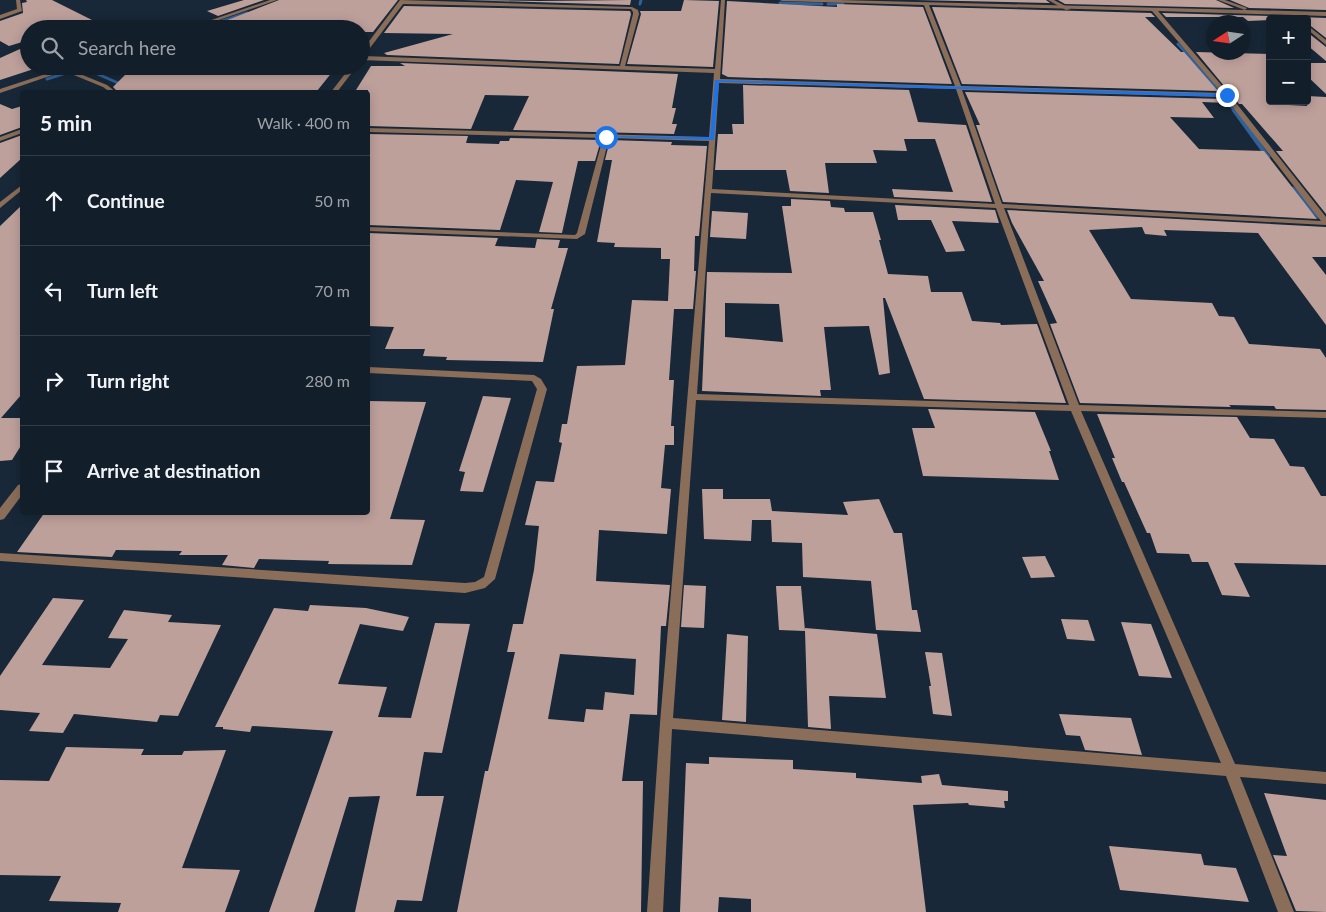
<!DOCTYPE html>
<html lang="en">
<head>
<meta charset="utf-8">
<style>
	body { margin:0; font-family:Lato,sans-serif; background:#1f2b36; color:#f1f3f6 }
	.controls { position:absolute; right:15px; top:15px; display:grid; overflow:hidden; border-radius:5px; box-shadow:0 2px 12px #0003 }
	.controls button { width:45px; height:45px; display:grid; place-items:center; padding:0; border:0; border-bottom:1px solid #313c47; background:#121e2a; color:#f1f3f6; font:25px sans-serif }
	.compass { position:absolute; left:1206px; top:15px; width:45px; height:45px; border-radius:50%; background:#121e2a; box-shadow:0 2px 12px #0003; rotate:258deg }
	.stop { position:absolute; width:15px; height:15px; margin:-11px; border:4px solid #1a73e8; border-radius:50%; background:#fff }
	.stop.end { background:#1a73e8; border-color:#fff; box-shadow:0 1px 5px #0008 }
	.list { margin:0; padding:0; list-style:none }
	h2 { display:flex; justify-content:space-between; align-items:center; height:65px; margin:0; padding:0 20px; font-size:21px }
	h2 small { font-size:16px; font-weight:400; color:#9ca2a8 }
	.list li { display:grid; grid-template-columns:32px 1fr auto; gap:15px; align-items:center; box-sizing:border-box; height:90px; padding:0 20px; border-top:1px solid #313c47 }
	.list b { display:block; font-size:19px; white-space:nowrap }
	.list em { font-size:16px; font-style:normal; color:#9ca2a8 }
	.icon { flex:none; width:28px; height:28px; fill:none; stroke:currentColor; stroke-width:2; stroke-linecap:round; stroke-linejoin:round }
	.map { position:relative; flex:none; width:1326px; height:912px; overflow:hidden }
	.search { position:absolute; background:#121e2a; box-shadow:0 2px 12px #0003; left:20px; top:20px; width:350px; height:55px; display:flex; align-items:center; gap:12px; box-sizing:border-box; padding:0 18px; border-radius:28px; color:#9ca2a8; font-size:19px }
	.panel { position:absolute; background:#121e2a; box-shadow:0 2px 12px #0003; left:20px; top:90px; width:350px; height:425px; border-radius:5px }
	.map>svg:first-child { display:block }
</style>
</head>
<body>
<div class="map">
<svg width="1326" height="912" viewBox="0 0 1326 912">
	<rect width="100%" height="100%" fill="#182838"/>
	<g fill="none" stroke-linecap="round" stroke-linejoin="round">
		<path stroke="#30619a" stroke-width="3" d="M780 3 822 4
			M640 4 641 0
			M828 4H843
			M198 29 247 13
			M1178 44 1219 90
			M80 68 88 72
			M93 72 125 86
			M47 79 66 73
			M1224 97 1235 111"/>
		<path stroke="#30619a" stroke-width="4.5" d="M1234 110 1268 157
			M1293 189 1318 216"/>
	</g>
	<path fill="#bea09b" fill-rule="evenodd" d="M26 0H52L110 29H73L70 27 29 29V40L9 46 0 41V21L23 13 22 3 27 2Z
		M244 0H264L218 16 207 11Z
		M279 0H398L373 32H361V29H267L212 26Z
		M462 0 539 1 631 0 630 5Z
		M684 0 719 1 713 67 627 64 641 14 640 11H681Z
		M915 0H1046L1050 3Z
		M1058 0H1216L1234 8 1065 4Z
		M1230 0H1326V10L1249 8Z
		M727 1 837 7V4L923 7 952 84 728 77 722 74Z
		M404 6 630 11 631 14 619 64 387 55 384 53 453 34 384 33Z
		M932 7 1151 13 1155 17H1145L1181 52H1184L1218 91 962 84Z
		M1162 13 1270 16V20L1248 21 1243 17H1166Z
		M1274 16 1326 18V38L1307 23V19H1277Z
		M1307 32 1326 47V61L1307 45Z
		M20 49 29 54V66H43L0 80V58Z
		M1196 52 1270 54V104L1307 106V96L1326 97V214L1276 151H1283L1242 104H1239Z
		M400 63 678 74 672 108H676L672 124H677L674 134 513 130 529 96 485 95 471 129 368 126V90H356L371 66H405Z
		M1307 63H1326V94L1307 76Z
		M134 66H184L177 72 226 74 234 66H337L317 91 297 90V92H118L113 87Z
		M743 85 909 90 918 122 966 125 992 202 894 197 892 189 953 192 935 139H904L907 151 873 150 877 163H825L829 193 790 191 786 170H715L718 134H733L732 124H744Z
		M965 92 1224 99 1228 103 1202 102 1214 118 1170 117 1199 149 1264 151 1317 219 1003 202 976 125H980Z
		M0 104 12 109 22 106V127L0 135Z
		M368 134 468 136 466 143 499 144 500 141H509L510 138 601 140 595 161H578L562 233 539 232 553 182 516 180 500 230 368 225Z
		M22 135V158L0 178V143Z
		M610 140 672 142 671 145 707 146 699 236H695L694 271H696L693 309H674L669 380H674L671 426H674V445H665L661 488 671 489 667 534 599 530 596 581 670 585 666 626H661L657 715 630 714 622 781H643L641 912H457L485 771H488L515 652H507L513 624H523L534 570 539 526 525 525 536 481 554 482 562 443 559 442 562 424H567L577 366 625 365 632 300 668 301 670 259H661V248L614 247 615 243 597 242 612 160H605ZM560 654 636 659 634 695 605 692 603 710 586 709 584 722 548 719Z
		M791 199 830 201 831 207 844 208 845 212H873L881 240H879L888 274 928 276 931 292H962L972 321 1000 323 1001 325 1037 324 1066 403 924 399 885 298H883L890 373 879 375 869 326 824 327 831 390H820L821 396 702 391 707 272 792 273 782 206H791ZM725 303 779 304 783 342 725 337Z
		M22 205V394L1 418H22V444L12 460 0 461V226Z
		M895 205 995 210 999 223 952 221 965 251 946 252 931 220H898Z
		M1007 210 1326 227V257H1312L1326 275V325L1258 233 1164 230 1167 236 1145 234 1142 227 1089 230 1131 299 1212 303 1219 316 1234 317 1249 344 1320 349 1326 358V410L1276 409 1274 406 1229 405 1231 407 1080 403 1050 324 1057 323 1038 281H1044L1012 223Z
		M712 211 748 213 746 239 710 237Z
		M368 233 498 238 495 246 535 248 537 239 560 240 558 248H568L551 309H554L543 362 446 360 447 357 423 356 425 349H385L394 327 368 326Z
		M483 396 511 398 483 492 460 491 465 472 459 471Z
		M368 401 426 402 390 519 425 520 412 565 328 564 329 561 259 559 254 568 222 565 228 555H179L182 551 116 550 112 557 17 552 45 512H368Z
		M928 409 1035 412 1051 451H1049L1059 480 923 476 912 428H935Z
		M1097 414 1237 417 1250 438 1274 439 1290 466 1304 467 1321 496H1326V565L1234 563 1250 597 1222 595 1208 562H1192L1189 554 1157 553 1150 533H1147L1124 482H1122L1112 458H1115Z
		M702 489H723V499H770L772 511 848 515 843 502 879 499 894 533H902L912 610H917L921 632 876 630 871 581 803 577 802 543 772 542 771 520H752L751 541 704 539Z
		M1045 556 1055 577 1031 578 1022 557Z
		M684 585 706 586 704 628 681 627Z
		M776 586H801L805 631V628L877 634 886 698 829 696 831 729 808 727 805 631 779 630Z
		M53 598 84 600 42 665 110 668 128 639 108 638 124 610 172 615 168 622 221 625 178 716 160 715 157 722 74 714 63 733 29 731 40 713 0 710V676Z
		M310 605 366 608 409 617 403 631 360 624 338 684 387 687 378 717 411 718 435 623 470 624 442 753 424 752 416 796H444L422 901 397 900 394 912H355L380 796 349 797 314 912H269L333 731 252 726 250 732 223 729V727H215L274 608 308 611Z
		M1061 619 1088 620 1095 641 1067 639Z
		M1121 622 1151 624 1172 678 1139 676Z
		M727 634 748 636 746 722 722 720Z
		M925 652 942 653 952 716 933 714 929 686H931Z
		M1059 714 1131 718 1142 755 1085 750 1080 736 1066 735Z
		M66 747 144 749 141 755H182L184 751 226 750 182 868 240 870 225 912H118L121 903 49 901 61 876 0 875V780L49 781Z
		M709 757 793 760V769L856 773V778L922 783 921 776 939 774 942 785 1008 791V801H1004L1005 808 969 805 968 803 913 805 926 912H751V899L719 897 718 912H680L686 763 709 764Z
		M1264 793 1326 800V912L1296 911 1273 855 1287 856Z
		M1109 846 1201 854 1204 865 1236 868 1249 902 1120 890Z"/>
	<g fill="none" stroke-linecap="round" stroke-linejoin="round">
		<path fill="#8b6e59" fill-rule="evenodd" d="M1048 0H1054L1071 9 1066 10Z"/>
		<path fill="#8b6e59" fill-rule="evenodd" d="M16 0H20L22 11 0 19V15L17 9Z
			M400 0 632 7 638 10 639 14 625 66 715 69 721 0H725L720 79 955 86 924 5 782 1 780 0H839L1245 10 1218 0H1225L1247 8 1245 10 1326 12V16L1158 11 1229 94 1326 217V225L1004 208 1079 405 1326 412V418L1081 411 1235 764 1326 772V784L1240 777 1294 912H1278L1226 776 672 729 663 912H647L660 723 709 141 609 138 585 234 577 239 368 231V227L575 235 577 233 603 138 368 132V128L709 137 714 73 361 60V52ZM403 4 631 9 633 12V14L620 66 364 56ZM929 5 1152 11 1222 93 961 86ZM719 83 956 89 995 204 712 189ZM962 90 1225 97 1321 221 1002 204ZM711 193 996 208 1069 405 697 394ZM696 400 1071 411 1221 763 673 718Z
			M1307 25 1326 40V45L1307 29Z
			M351 66H357L337 92H331Z
			M64 69H68L107 85 116 92H110L103 87 64 71Z
			M22 129V133L0 141V137Z
			M22 185V190L0 208V202Z
			M368 367 534 375 541 379 547 389 495 579 485 588 465 593 0 561V553L465 583 475 582 484 577 537 389 532 381 368 373Z
			M22 484V495L4 519 0 520V508L18 485Z"/>
		<path fill="#8b6e59" fill-rule="evenodd" d="M270 0H277L193 29H185Z
			M70 66H79L0 93V89Z"/>
	</g>
	<path fill="#1a73e8" d="M715 80 1227 94 1229 95 1227 97 719 82 714 140 604 137 606 136 710 137Z"/>
</svg>
<div class="controls">
<button>+</button>
<button>−</button>
</div>
<svg class="compass" viewBox="-18 -18 36 36"><path d="M0-13l5 13h-10z" fill="#e53935"/><path d="M0 13l5-13h-10z" fill="#9ca2a8"/></svg>
<div class="stop" style="left:606px;top:137px"></div>
<div class="stop end" style="left:1227px;top:95px"></div>
<div class="search"><svg class="icon" aria-label="search" viewBox="0 0 24 24"><circle cx="10" cy="10" r="6"/><path d="M15 15l6 6"/></svg>Search here</div>
<section class="panel">
<h2>5 min<small>Walk · 400 m</small></h2>
<ul class="list">
<li><svg class="icon" aria-label="ahead" viewBox="0 0 24 24"><path d="M12 20V5M6 11l6-6 6 6"/></svg><div><b>Continue</b></div><em>50 m</em></li>
<li><svg class="icon" aria-label="left" viewBox="0 0 24 24"><path d="M17 20v-9H6M10 6l-5 5 5 5"/></svg><div><b>Turn left</b></div><em>70 m</em></li>
<li><svg class="icon" aria-label="right" viewBox="0 0 24 24"><path d="M7 20v-9h11M14 6l5 5-5 5"/></svg><div><b>Turn right</b></div><em>280 m</em></li>
<li><svg class="icon" aria-label="arrive" viewBox="0 0 24 24"><path d="M6 21V4h12l-3 4 3 4H6"/></svg><div><b>Arrive at destination</b></div></li>
</ul>
</section>
</div>
</body>
</html>
